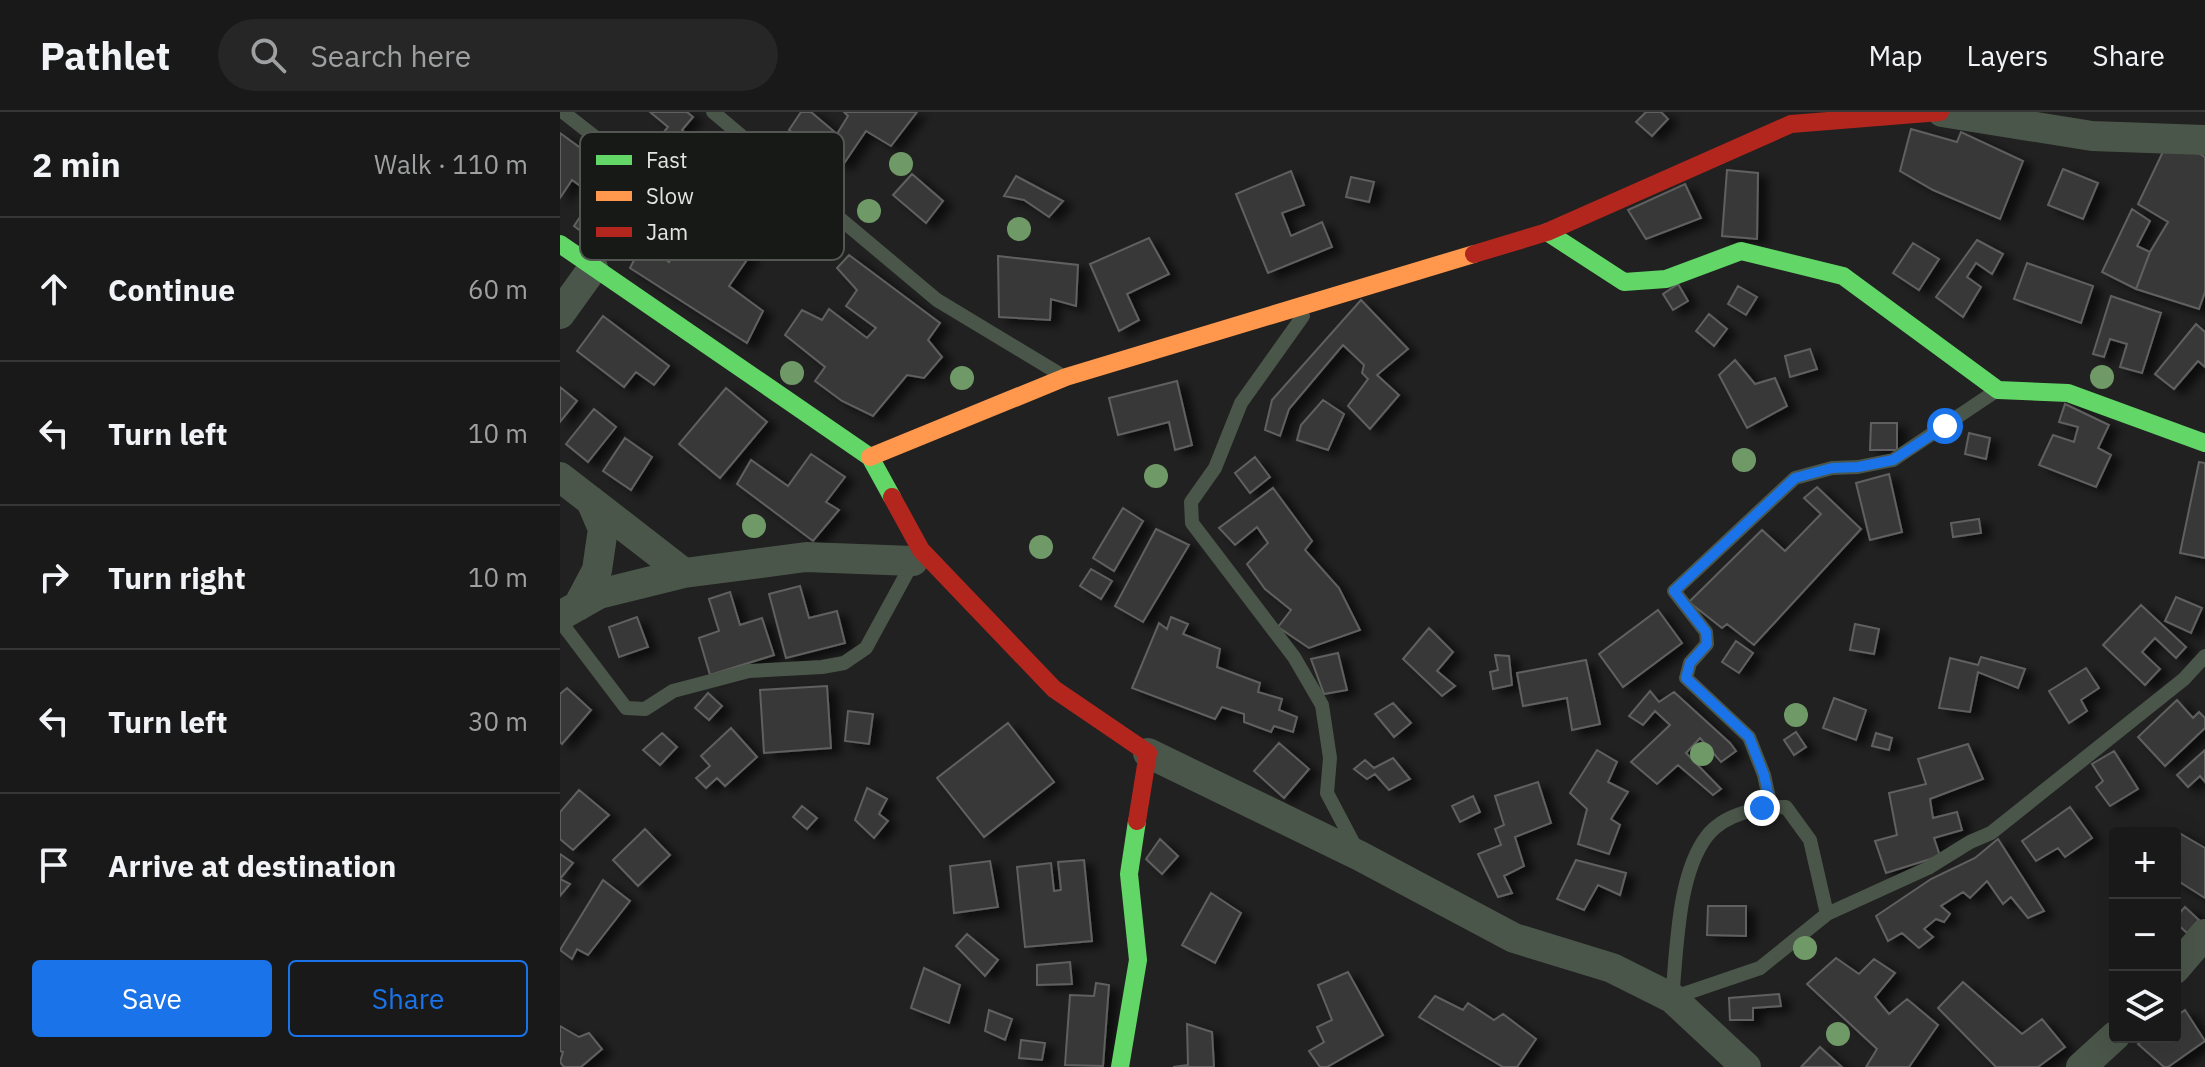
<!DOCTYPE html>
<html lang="en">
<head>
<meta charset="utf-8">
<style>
	body { margin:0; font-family:"IBM Plex Sans",sans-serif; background:#252625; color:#f1f3f6 }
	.controls { position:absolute; right:24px; bottom:24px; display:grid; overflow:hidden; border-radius:8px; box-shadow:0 8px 32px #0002 }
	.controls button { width:72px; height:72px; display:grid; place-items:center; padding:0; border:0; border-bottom:2px solid #363837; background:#181918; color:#f1f3f6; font:40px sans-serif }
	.stop { position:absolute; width:24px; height:24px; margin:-18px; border:6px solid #1a73e8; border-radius:50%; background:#fff }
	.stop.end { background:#1a73e8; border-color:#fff; box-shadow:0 2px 8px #0008 }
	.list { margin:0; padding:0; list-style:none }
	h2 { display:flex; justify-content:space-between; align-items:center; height:104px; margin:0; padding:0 32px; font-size:34px }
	h2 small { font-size:26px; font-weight:400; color:#9fa0a2 }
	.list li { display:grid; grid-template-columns:52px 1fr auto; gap:24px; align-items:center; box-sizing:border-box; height:144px; padding:0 32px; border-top:2px solid #363837 }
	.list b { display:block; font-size:30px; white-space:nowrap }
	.list em { font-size:26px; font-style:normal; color:#9fa0a2 }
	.actions { display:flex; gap:16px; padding:24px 32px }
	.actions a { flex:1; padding:18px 0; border:2px solid #1a73e8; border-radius:8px; text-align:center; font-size:28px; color:#1a73e8 }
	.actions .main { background:#1a73e8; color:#fff }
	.icon { flex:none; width:44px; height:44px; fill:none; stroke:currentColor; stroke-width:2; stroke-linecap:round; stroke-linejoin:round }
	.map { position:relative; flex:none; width:1645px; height:955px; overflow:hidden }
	header { display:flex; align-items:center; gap:48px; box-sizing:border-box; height:112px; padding:0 40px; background:#181918; border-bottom:2px solid #363837 }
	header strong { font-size:38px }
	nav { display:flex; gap:44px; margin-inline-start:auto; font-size:28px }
	.search { width:560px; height:72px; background:#252625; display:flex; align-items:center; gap:20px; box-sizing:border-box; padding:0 28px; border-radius:44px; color:#9fa0a2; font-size:30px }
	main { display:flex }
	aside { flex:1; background:#181918 }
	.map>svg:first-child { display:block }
</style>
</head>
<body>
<header>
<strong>Pathlet</strong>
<div class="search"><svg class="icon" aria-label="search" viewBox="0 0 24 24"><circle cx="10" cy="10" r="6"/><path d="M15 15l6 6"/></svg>Search here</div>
<nav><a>Map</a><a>Layers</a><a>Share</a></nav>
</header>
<main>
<aside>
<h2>2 min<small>Walk · 110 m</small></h2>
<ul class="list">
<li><svg class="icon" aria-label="ahead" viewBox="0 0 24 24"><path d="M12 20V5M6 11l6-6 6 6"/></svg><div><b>Continue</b></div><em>60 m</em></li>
<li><svg class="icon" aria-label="left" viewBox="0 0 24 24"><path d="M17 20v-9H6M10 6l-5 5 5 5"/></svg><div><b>Turn left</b></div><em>10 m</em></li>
<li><svg class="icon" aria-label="right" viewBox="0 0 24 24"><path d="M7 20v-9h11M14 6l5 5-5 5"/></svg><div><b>Turn right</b></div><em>10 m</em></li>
<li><svg class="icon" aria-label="left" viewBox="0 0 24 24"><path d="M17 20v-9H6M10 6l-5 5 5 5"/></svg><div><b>Turn left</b></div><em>30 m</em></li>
<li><svg class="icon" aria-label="arrive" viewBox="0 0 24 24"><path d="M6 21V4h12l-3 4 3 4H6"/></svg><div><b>Arrive at destination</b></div></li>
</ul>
<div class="actions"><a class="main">Save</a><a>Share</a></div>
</aside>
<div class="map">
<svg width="1645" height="955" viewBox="0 0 1645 955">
	<defs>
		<filter id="shadow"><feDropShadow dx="9" dy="5" stdDeviation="4" flood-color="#0009"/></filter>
	</defs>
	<rect width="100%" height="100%" fill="#202120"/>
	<path fill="#383937" stroke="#5f605f" stroke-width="2" filter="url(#shadow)" d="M90 0H127L133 5 122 18 143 36 118 66 87 41 108 15Z
		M241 0H251L277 22 288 4 284 0H357L331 34 306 19 283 53 229 18Z
		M1086 0H1101L1108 7 1092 24 1076 10Z
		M1351 17 1397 30 1401 20 1463 49 1440 107 1373 78 1340 59Z
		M0 21 74 75 84 67 125 93 169 131 191 142 169 174 203 199 187 231 70 156 83 131 109 150 128 121 95 98 66 122 56 113 38 132 14 114 34 84 12 68 0 86Z
		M1610 25 1645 45V180L1639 197 1576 177 1590 140 1608 110 1578 92Z
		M1503 57 1538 71 1523 107 1488 93Z
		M1167 58 1198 61 1197 127 1162 124Z
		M731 59 744 93 722 101 731 124 762 110 772 135 708 161 676 82Z
		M352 62 383 89 366 111 333 83Z
		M456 64 503 89 489 105 464 88 444 84Z
		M791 65 814 70 809 90 786 85Z
		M1125 72 1141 106 1086 127 1068 98Z
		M1572 97 1590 109 1577 134 1590 140 1576 177 1542 160Z
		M589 126 609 162 567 182 579 208 559 219 530 152Z
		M1417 128 1443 142 1432 162 1416 151 1407 165 1421 175 1403 205 1376 185Z
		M1353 131 1379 147 1359 178 1333 161Z
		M289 143 380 211 368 228 382 245 364 266 347 263 313 304 282 289 255 269 265 255 225 223 242 198 262 208 269 197 307 226 316 216 286 194 297 178 277 156Z
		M438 144 518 153 516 194 491 187 490 208 439 205Z
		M1467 151 1533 174 1521 211 1454 187Z
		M1118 172 1128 189 1113 198 1103 182Z
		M1178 174 1197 185 1186 203 1168 192Z
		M1551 184 1601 201 1582 261 1560 255 1567 232 1550 227 1544 245 1533 242Z
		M801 188 848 237 817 263 839 283 810 317 788 294 808 267 802 261 804 253 783 233 729 297 720 324 705 318 712 288Z
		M1149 202 1167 217 1154 234 1136 219Z
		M43 204 109 254 94 273 76 260 64 275 17 239Z
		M1636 212 1645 220V255L1638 249 1614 277 1595 262Z
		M1250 237 1257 257 1230 265 1225 244Z
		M1175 248 1195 272 1215 266 1227 294 1187 316 1159 263Z
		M617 269 632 333 615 338 609 310 558 323 549 286Z
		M0 275 17 289 0 310Z
		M166 276 207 310 160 366 119 332Z
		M763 288 784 302 768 338 737 328 741 313Z
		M1505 292 1549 313 1538 336 1551 343 1536 375 1479 353 1493 323 1514 330 1518 315 1499 310Z
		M34 297 56 315 28 350 6 332Z
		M1311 311H1337V338H1310Z
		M1409 321 1430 326 1426 347 1405 342Z
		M65 326 92 345 71 378 43 359Z
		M251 342 285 365 266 390 279 398 253 429 177 372 191 348 228 374Z
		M695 345 710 365 690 381 675 361Z
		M1639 350 1645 351V446L1620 441Z
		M1329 362 1342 420 1310 428 1296 371Z
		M1257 375 1301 417 1194 533 1167 512 1162 516 1129 490 1202 418 1225 439 1261 402 1244 386Z
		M713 376 752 429 745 438 779 476 800 518 749 536 718 515 731 498 705 477 687 452 708 431 697 415 675 433 659 416Z
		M563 396 583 409 554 459 533 446Z
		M1419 407 1421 421 1393 425 1391 411Z
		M596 417 629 433 583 510 555 494Z
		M531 457 552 469 541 487 520 474Z
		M240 474 249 506 277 499 285 531 226 546 209 482Z
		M170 480 180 513 202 506 214 543 150 563 139 526 159 519 149 487Z
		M1616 485 1642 496 1631 521 1605 509Z
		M1581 493 1626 535 1616 546 1595 526 1582 540 1600 557 1585 573 1543 533Z
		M1098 498 1122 531 1063 575 1039 542Z
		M77 505 88 535 59 545 49 515Z
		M611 505 628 512 623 522 660 537 657 555 700 571 698 580 722 587 719 598 737 605 733 620 714 614 711 620 684 610V602L662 595 655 607 572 576 599 511 607 517Z
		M1295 512 1319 517 1314 542 1290 538Z
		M869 516 893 540 877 559 895 574 882 584 843 547Z
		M1176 529 1193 541 1179 561 1162 550Z
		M778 541 787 578 764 582 751 547Z
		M935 543 949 544 952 573 933 577 930 560 938 558Z
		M1421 545 1465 557 1458 576 1418 560 1410 600 1379 596 1390 546 1418 553Z
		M1026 548 1040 612 1012 618 1007 586 963 594 957 561Z
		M1526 556 1539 576 1521 588 1527 599 1509 611 1489 579Z
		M267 574 271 636 204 641 200 578Z
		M7 576 31 598 2 632 0 630V582Z
		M1090 579 1099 590 1114 580 1170 631 1176 639 1161 650 1140 626 1126 641 1161 677 1153 683 1118 653 1097 672 1071 650 1110 613 1095 599 1083 613 1069 604Z
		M148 581 162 594 149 608 135 596Z
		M1274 586 1306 598 1296 628 1263 616Z
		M1617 588 1633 606 1639 600 1645 606V616L1605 654 1578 625Z
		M833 591 851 611 834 625 815 602Z
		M288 599 313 602 309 632 285 629Z
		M448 611 494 670 424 725 377 666Z
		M171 616 197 645 165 674 157 666 146 676 136 666 150 654 141 644Z
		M1236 620 1246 635 1234 643 1224 628Z
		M102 621 117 635 100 653 83 638Z
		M1316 621 1332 626 1329 638 1312 634Z
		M719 631 749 657 724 686 694 659Z
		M1408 632 1423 667 1370 687 1373 706 1397 700 1402 718 1374 726 1380 744 1326 761 1315 729 1337 723 1329 681 1366 672 1358 647Z
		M1037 638 1057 650 1048 670 1068 680 1051 707 1060 713 1049 742 1018 732 1027 697 1010 681Z
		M1645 638V670L1640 664 1628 675 1617 663Z
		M1554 639 1578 677 1550 694 1536 675 1543 669 1532 652Z
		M833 646 850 667 829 678 815 662 807 667 794 657 805 648 814 656Z
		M978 670 991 711 955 725 964 754 944 764 952 781 938 785 918 742 941 733 935 717 944 713 935 684Z
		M307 676 327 687 319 702 328 709 314 726 295 708Z
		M19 678 49 703 13 738 0 727V700Z
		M913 684 920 700 900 710 892 694Z
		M242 694 257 706 247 717 233 705Z
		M1510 695 1532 726 1505 745 1498 736 1476 749 1462 729Z
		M85 717 110 743 78 774 53 748Z
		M1614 718 1645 736V786L1615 767V721H1611Z
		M600 727 618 744 602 762 586 747Z
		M1438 727 1484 799 1468 806 1451 785 1443 792 1427 769 1410 786 1403 780 1381 794 1390 802 1384 810 1376 807 1364 817 1373 825 1359 836 1342 821 1328 829 1316 804 1371 767 1415 746Z
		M0 742 13 751 0 767 10 772 0 784Z
		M524 748 532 829 465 835 457 755 491 751 494 779 501 778 498 750Z
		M1016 748 1066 761 1060 783 1038 773 1024 798 997 787Z
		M430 749 438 795 394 801 390 754Z
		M43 768 70 789 28 843 17 837 12 847 0 838Z
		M651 781 681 801 655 851 622 833Z
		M1148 794H1186V824L1147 823Z
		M1625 795 1639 808 1627 821 1615 810V806Z
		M407 822 438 848 425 864 396 834Z
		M1276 846 1299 862 1314 847 1335 861 1315 885 1329 902 1347 887 1378 913 1349 955H1306L1317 937 1247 872Z
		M510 850 512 872 477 873V853Z
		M364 856 400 873 389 911 351 896Z
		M788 860 823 923 767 955H760L749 939 764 930 757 915 772 908 758 873Z
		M1403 870 1462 922 1482 907 1505 935 1478 955H1436L1378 896Z
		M536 871 549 873 543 954 505 953 510 883 534 884Z
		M1219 882 1221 894 1193 896V908H1170L1169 886Z
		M875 884 903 898 908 891 934 908 943 902 976 927 957 955H943L859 905Z
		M429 898 452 907 445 928 425 919Z
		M1625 898 1645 929 1608 955H1604L1578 932 1588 925H1615V905Z
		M627 912 652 920 654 955H613L628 953Z
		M0 914 19 925 29 921 42 937 21 955H4L0 950 3 940 0 939Z
		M461 928 485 931 482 948 459 946Z
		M1260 935 1282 955H1241Z"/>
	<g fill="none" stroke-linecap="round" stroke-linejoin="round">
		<path stroke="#4b564a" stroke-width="14" d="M3 0 72 54
			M153 0 377 188 498 261
			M743 204 681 291 655 356 631 390 632 411 734 545 762 593 770 646 767 681 796 736
			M0 509 66 596 85 597 113 579 189 559 262 555 284 551 306 536 354 448
			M1211 695 1204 663 1189 625 1126 566 1130 551 1147 532 1146 520 1114 479 1235 366 1272 356 1298 355 1333 348 1433 281
			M1267 802 1250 728 1226 695C1199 695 1165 701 1147 724 1117 763 1117 839 1112 886L1200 856 1267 802 1368 756 1410 730 1431 721 1624 567 1645 544"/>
		<path stroke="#4b564a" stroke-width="30" d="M1382 0 1532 24 1645 28
			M0 202 33 156
			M0 365 124 461 246 445 353 449
			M18 494 37 458 43 417 31 389
			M0 504 39 482 124 461
			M588 641 800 744 954 826 1052 856 1112 886 1186 955
			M1615 857 1645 822
			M1521 955 1555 924"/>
		<path stroke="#63d668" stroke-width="18" d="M987 120 1064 170 1106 167 1181 139 1283 164 1438 278 1508 281 1645 331
			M0 132 310 345 332 385
			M560 955 578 848 569 762 577 709"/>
		<path stroke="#ff974d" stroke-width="18" d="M310 345 506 265 914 142"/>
		<path stroke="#b3261e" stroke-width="18" d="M914 142 987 120 1231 12 1380 0
			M332 385 361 438 494 577 588 641 577 709"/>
	</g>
	<g fill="#709968">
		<circle cx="341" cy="52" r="12"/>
		<circle cx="309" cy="99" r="12"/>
		<circle cx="459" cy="117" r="12"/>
		<circle cx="232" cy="261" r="12"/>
		<circle cx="1542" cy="265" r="12"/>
		<circle cx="402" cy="266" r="12"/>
		<circle cx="1184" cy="348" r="12"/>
		<circle cx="596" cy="364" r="12"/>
		<circle cx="194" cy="414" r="12"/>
		<circle cx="481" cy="435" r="12"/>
		<circle cx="1236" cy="603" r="12"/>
		<circle cx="1142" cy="642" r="12"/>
		<circle cx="1245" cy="836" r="12"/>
		<circle cx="1278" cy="922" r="12"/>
	</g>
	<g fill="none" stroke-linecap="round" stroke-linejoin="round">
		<path stroke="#1a73e8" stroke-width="10" d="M1202 696 1211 695 1204 663 1189 625 1126 566 1130 551 1147 532 1146 520 1114 479 1235 366 1272 356 1298 355 1333 348 1385 314"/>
	</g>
	<rect x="20" y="20" width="264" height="128" rx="12" fill="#161916" stroke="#535653" stroke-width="2"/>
	<rect x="36" y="43" width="36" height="10" fill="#63d668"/>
	<rect x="36" y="79" width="36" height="10" fill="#ff974d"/>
	<rect x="36" y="115" width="36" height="10" fill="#b3261e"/>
	<g font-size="22" fill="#e2e4e2">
		<text x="86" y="56">Fast</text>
		<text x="86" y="92">Slow</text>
		<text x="86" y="128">Jam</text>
	</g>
</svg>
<div class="controls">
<button>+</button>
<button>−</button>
<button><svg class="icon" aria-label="layers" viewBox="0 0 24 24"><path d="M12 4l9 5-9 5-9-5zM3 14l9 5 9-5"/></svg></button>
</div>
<div class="stop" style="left:1385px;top:314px"></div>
<div class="stop end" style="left:1202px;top:696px"></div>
</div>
</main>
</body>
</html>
